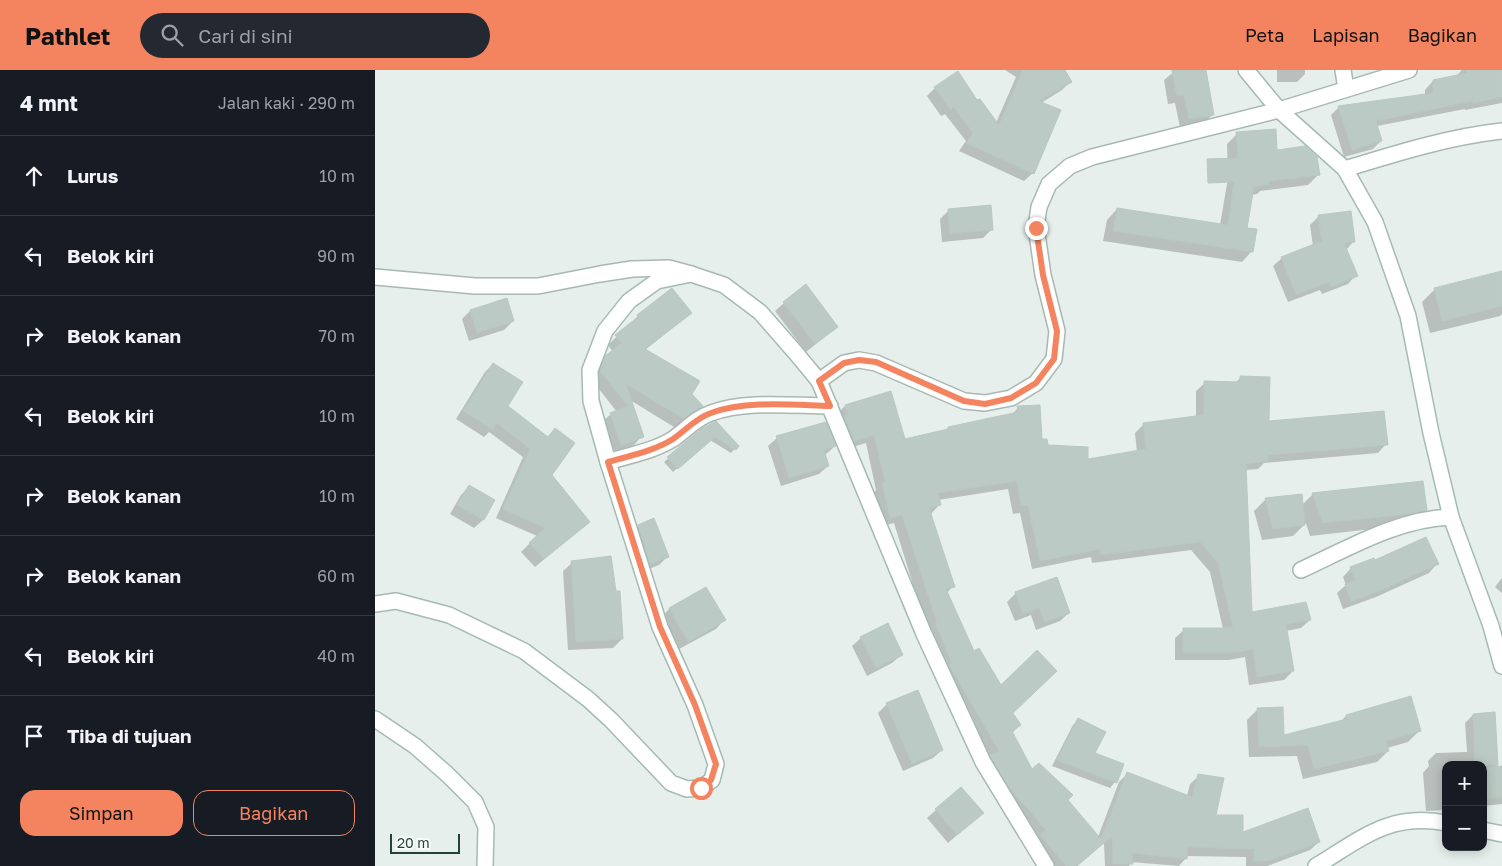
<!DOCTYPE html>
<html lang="id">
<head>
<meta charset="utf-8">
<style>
	body { margin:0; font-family:"Golos Text",sans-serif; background:#242831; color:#f1f3f6 }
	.controls { position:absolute; right:15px; bottom:15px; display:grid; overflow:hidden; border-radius:10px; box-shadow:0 2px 12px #0003 }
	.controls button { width:45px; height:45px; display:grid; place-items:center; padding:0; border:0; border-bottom:1px solid #363941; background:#171b24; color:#f1f3f6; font:25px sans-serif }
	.scale { position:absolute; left:15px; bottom:12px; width:70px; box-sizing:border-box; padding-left:5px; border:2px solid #24423a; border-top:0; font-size:14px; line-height:18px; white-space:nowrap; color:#24423a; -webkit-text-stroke:4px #f7fbf9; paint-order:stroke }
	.stop { position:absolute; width:15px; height:15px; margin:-11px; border:4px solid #f4845f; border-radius:50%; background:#fff }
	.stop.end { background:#f4845f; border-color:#fff; box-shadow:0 1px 5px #0008 }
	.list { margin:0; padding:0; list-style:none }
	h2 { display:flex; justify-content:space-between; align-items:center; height:65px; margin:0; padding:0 20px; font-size:21px }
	h2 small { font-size:16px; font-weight:400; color:#9ea1a6 }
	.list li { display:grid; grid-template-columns:32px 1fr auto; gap:15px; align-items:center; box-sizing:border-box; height:80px; padding:0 20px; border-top:1px solid #363941 }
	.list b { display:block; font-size:19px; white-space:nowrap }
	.list em { font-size:16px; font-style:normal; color:#9ea1a6 }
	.actions { display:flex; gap:10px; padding:15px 20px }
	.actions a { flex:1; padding:11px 0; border:1px solid #f4845f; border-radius:15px; text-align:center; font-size:18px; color:#f4845f }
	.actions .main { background:#f4845f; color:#111 }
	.icon { flex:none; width:28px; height:28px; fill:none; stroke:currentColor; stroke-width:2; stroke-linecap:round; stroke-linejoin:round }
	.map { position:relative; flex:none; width:1127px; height:796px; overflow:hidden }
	header { display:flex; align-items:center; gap:30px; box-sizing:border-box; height:70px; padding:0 25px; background:#f4845f; color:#111 }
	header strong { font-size:24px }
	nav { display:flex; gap:28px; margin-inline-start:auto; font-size:18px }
	.search { width:350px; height:45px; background:#242831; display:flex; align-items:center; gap:12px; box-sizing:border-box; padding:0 18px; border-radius:28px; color:#9ea1a6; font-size:19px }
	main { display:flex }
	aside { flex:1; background:#171b24 }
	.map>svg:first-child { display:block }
</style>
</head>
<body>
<header>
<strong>Pathlet</strong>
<div class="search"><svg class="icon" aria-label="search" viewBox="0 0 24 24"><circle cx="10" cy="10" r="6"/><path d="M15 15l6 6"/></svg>Cari di sini</div>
<nav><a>Peta</a><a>Lapisan</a><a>Bagikan</a></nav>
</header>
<main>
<aside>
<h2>4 mnt<small>Jalan kaki · 290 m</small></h2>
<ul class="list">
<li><svg class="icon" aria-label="ahead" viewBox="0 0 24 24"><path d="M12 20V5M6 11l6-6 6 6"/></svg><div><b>Lurus</b></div><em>10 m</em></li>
<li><svg class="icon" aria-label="left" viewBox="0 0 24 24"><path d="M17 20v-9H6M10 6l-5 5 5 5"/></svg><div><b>Belok kiri</b></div><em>90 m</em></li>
<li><svg class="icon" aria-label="right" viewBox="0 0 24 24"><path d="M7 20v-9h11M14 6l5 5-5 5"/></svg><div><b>Belok kanan</b></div><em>70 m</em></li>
<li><svg class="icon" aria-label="left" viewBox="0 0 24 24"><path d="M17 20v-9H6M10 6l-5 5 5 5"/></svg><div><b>Belok kiri</b></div><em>10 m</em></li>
<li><svg class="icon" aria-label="right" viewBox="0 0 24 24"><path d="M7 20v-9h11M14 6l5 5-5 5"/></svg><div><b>Belok kanan</b></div><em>10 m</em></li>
<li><svg class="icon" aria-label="right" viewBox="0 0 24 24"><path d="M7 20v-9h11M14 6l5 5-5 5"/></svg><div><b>Belok kanan</b></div><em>60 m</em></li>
<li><svg class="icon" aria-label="left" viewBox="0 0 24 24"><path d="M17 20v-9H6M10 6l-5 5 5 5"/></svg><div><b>Belok kiri</b></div><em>40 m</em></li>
<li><svg class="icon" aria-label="arrive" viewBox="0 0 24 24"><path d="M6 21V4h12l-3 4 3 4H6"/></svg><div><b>Tiba di tujuan</b></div></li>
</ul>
<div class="actions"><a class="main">Simpan</a><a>Bagikan</a></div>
</aside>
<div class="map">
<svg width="1127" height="796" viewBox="0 0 1127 796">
	<rect width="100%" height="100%" fill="#e6efeb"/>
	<path fill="#0003" d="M630 0H688L695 12 687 20 666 33 658 103 649 111 584 81 591 71 570 44 566 46 552 26 560 18 602 32 621 53 641 7Z
		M801 0H829L838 44 829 53 805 57 800 33 793 34 789 10Z
		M902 0H930V4L922 12H902Z
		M1087 0H1127V33L1090 40V39L1002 56 1006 71 998 79 969 87 956 45 964 37 1050 25V20L1058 11 1082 5Z
		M863 63 943 105 933 115 885 121 882 124 876 125 871 159 877 181 867 192 728 171 732 150 742 139 845 155 853 108 852 74Z
		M574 140 617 159 608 168 567 172 565 149Z
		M944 146 979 171 971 180 981 205 973 214 947 224 945 220 913 232 898 196 907 188 938 176 935 155Z
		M1127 202V244L1125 246 1055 263 1047 232 1060 219Z
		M409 233 462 257 431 282 400 241Z
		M95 241 138 251 129 260 94 271 87 249Z
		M263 246 306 251 270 280 326 336 318 345 299 357 255 330 267 366 259 375 237 382 227 352 236 344 242 342 217 310 222 296 238 282 233 275Z
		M118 294 131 336 172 367 180 360 175 405 213 452 160 497 146 482 162 466 121 448 148 387 114 362 109 367 81 349 110 302Z
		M866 307 893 352 1011 374 1003 383 889 393 883 399 870 400 876 544 935 550 926 558 911 561 918 601 909 610 874 615 870 587 854 590H800V568L809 560 848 559 835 502 816 480 717 493 716 487 657 499 645 443 638 444 633 419 563 430 564 435 556 444 578 516 572 523 598 582 645 655 637 663 657 701 692 730 723 767 744 712 752 704 812 726 815 714 824 706 839 746 867 763 944 772 935 780 892 796H871V787L811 786V788L804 796 756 792 754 796H730L729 773 701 796H676L607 695 615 688 566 605 519 453 507 456 499 423 501 420 491 373 471 379 462 344 470 336 529 370 570 361 573 358 636 345 643 338 671 377 712 390 762 382 760 363 768 355 821 348V321L830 313H860Z
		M327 360 362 376 356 383 335 370 298 402 289 392Z
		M402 368 460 376 450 385 453 396 444 404 406 416 393 376Z
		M95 416 119 431 108 450 99 458 75 444 86 425Z
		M938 424 1051 440 1038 453 1015 457 935 466 931 453 918 466 887 470 879 441 891 429 927 435Z
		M263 456 292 487 284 495 266 502 255 464Z
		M999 491 1062 494 1054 503 1001 527 968 539 962 523 971 515 968 507 976 498Z
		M197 493 247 569 238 578 193 580 188 501Z
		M1127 508V523L1120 517Z
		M331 518 349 550 341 559 304 579 286 548 294 539Z
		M641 523 694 543 685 551 661 560 656 545 640 551 632 532Z
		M486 568 526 585 517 593 492 606 477 576Z
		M542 621 567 680 558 688 528 701 503 643 512 634Z
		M883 639 908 666 965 652 971 646 1044 661 1033 672 1012 678 1013 681 1002 692 928 709 922 686 874 687 872 650Z
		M1119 644 1122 698 1127 697V734L1108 736V695H1071V740L1051 741 1048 703 1054 696 1053 691 1061 683 1092 682 1090 653 1098 645Z
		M704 649 718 683 740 712 735 718 677 696 698 655Z
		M586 718 607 743 573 773 552 748Z"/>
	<path fill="#bbcac4" stroke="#b8c9c2" d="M648 0H690L697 12 664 31 686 40 659 104 591 73 598 63 579 37 575 39 559 17 583 1 602 30 605 29 624 55Z
		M797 0H831L839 45 814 49 809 25 802 26Z
		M1091 0H1127V27L1098 33V31L1001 51 1007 71 977 80 963 36 1058 23V10L1092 3Z
		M901 59 902 80 930 76 942 87 945 105 893 111 894 114 879 117 872 158 882 159 878 182 738 161 742 138 853 155 859 112 833 113 832 89 863 88 861 62Z
		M616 135 618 160 575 164 573 139Z
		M976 141 980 172 969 173 983 206 956 217 954 212 921 225 906 187 947 171 943 145Z
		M1127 201V236L1067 251 1059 218Z
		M431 214 463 257 440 274 408 232Z
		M297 218 317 243 270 279 325 311 317 324 328 336 309 349 251 314 269 367 246 375 235 343 253 336 225 301 230 286 247 273 240 265 263 247 262 245Z
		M132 228 139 251 102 263 95 240Z
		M118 293 148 312 133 336 173 367 180 358 200 373 177 405 215 452 169 489 154 473 170 458 128 439 155 379 122 353 118 360 88 341Z
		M865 306 895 307 894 351 1009 341 1013 375 893 385V391L871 394 877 542 931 532 936 550 911 554 919 601 882 607 878 579 864 582H808V558H858L843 493 825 472 726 485 725 479 665 491 653 435 646 436 642 411 563 423 566 435 554 438 580 517 571 519 599 581 604 578 626 615 662 580 682 601 638 643 646 655 637 661 657 699 664 693 698 725 693 730 726 769 752 702 817 727 823 704 849 708 841 745H868V762L933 738 945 772 893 791H879V779L813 777 812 789 757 783 758 794H738L737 766 702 796H691L665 765 671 760 633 716 616 688 615 685 624 681 574 595 577 593 560 553H562L527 445 515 448 507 413 510 412 499 365 479 371 469 346 473 345 470 335 516 321 530 369 573 359V357L643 342 642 336 665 335 667 369H672L673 375 713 377V389L771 379 768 353 829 345V311L865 312Z
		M341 351 364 376 361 380 340 367 303 399 292 387 326 359Z
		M451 352 461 376 449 380 454 396 414 408 401 366Z
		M1048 411 1052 440 1033 444 948 453 937 423Z
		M94 415 120 430 109 450 82 435Z
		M927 424 930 455 898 459 890 428Z
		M279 448 294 487 275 494 263 455Z
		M1051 467 1064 494 1011 518 976 532 970 514 980 510 975 497 999 488 1000 490Z
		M236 486 241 521H245L248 569 201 572 196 491Z
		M682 507 695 543 670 552 664 538 648 544 640 522Z
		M331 517 351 550 313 572 294 538Z
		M513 553 528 585 501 598 485 567Z
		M543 620 568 680 537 694 511 633Z
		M1036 626 1046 661 1011 671 1014 681 939 699 933 675 884 677 882 638 908 637 909 665 972 649 971 645Z
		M1120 642 1123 695H1100L1098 644Z
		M703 648 731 662 720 683 749 694 742 713 682 690Z
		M1127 696V727L1108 729V698Z
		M586 717 609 743 582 765 560 739Z"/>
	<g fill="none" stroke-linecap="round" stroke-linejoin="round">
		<defs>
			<path id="street" d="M968 0 971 19
				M970 99C1022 83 1073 67 1127 61
				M0 207 100 216H163L225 204 257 199 294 198 316 204
				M444 311 469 293 484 290 501 293 589 331 610 333 636 328 661 313 679 289 682 261 668 205 661 157 664 137 674 114 695 96 717 87 904 40 1034 0
				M233 392C254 385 279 381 298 369 311 360 321 348 336 343 371 330 418 336 455 336
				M926 500C974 478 1022 449 1076 447"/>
			<path id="secondary" d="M871 0 904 40 970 99 1000 152 1033 246 1056 363 1076 447 1116 556 1127 596
				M0 534 21 531 74 545 149 581 213 629 236 650 296 713 312 719 326 718 337 710 341 694 320 635 285 557 233 392 216 331 215 300 230 261 254 231 282 211 316 204 349 215 385 242 420 282 444 311 549 564 608 692 671 796
				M0 649 40 676 73 705 100 732 111 757 110 796
				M1108 760 1127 764
				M941 796C986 769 1015 742 1071 753"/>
		</defs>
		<use href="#street" stroke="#a8b8b2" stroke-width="18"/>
		<use href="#secondary" stroke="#a4bbb3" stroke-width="18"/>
		<use href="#street" stroke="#fff" stroke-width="15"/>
		<use href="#secondary" stroke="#fff" stroke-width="15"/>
	</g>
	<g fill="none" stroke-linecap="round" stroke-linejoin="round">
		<path stroke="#f4845f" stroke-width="6" d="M326 718 336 710 341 694 320 635 285 557 233 392C254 386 279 381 298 369 311 360 321 348 336 343 371 330 418 335 455 336L444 311 469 293 484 290 501 292 589 331 610 334 636 328 661 313 679 289 682 261 668 205 661 158"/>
	</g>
</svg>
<div class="controls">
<button>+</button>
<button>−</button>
</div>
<div class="scale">20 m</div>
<div class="stop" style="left:326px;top:718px"></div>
<div class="stop end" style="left:661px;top:158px"></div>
</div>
</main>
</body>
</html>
